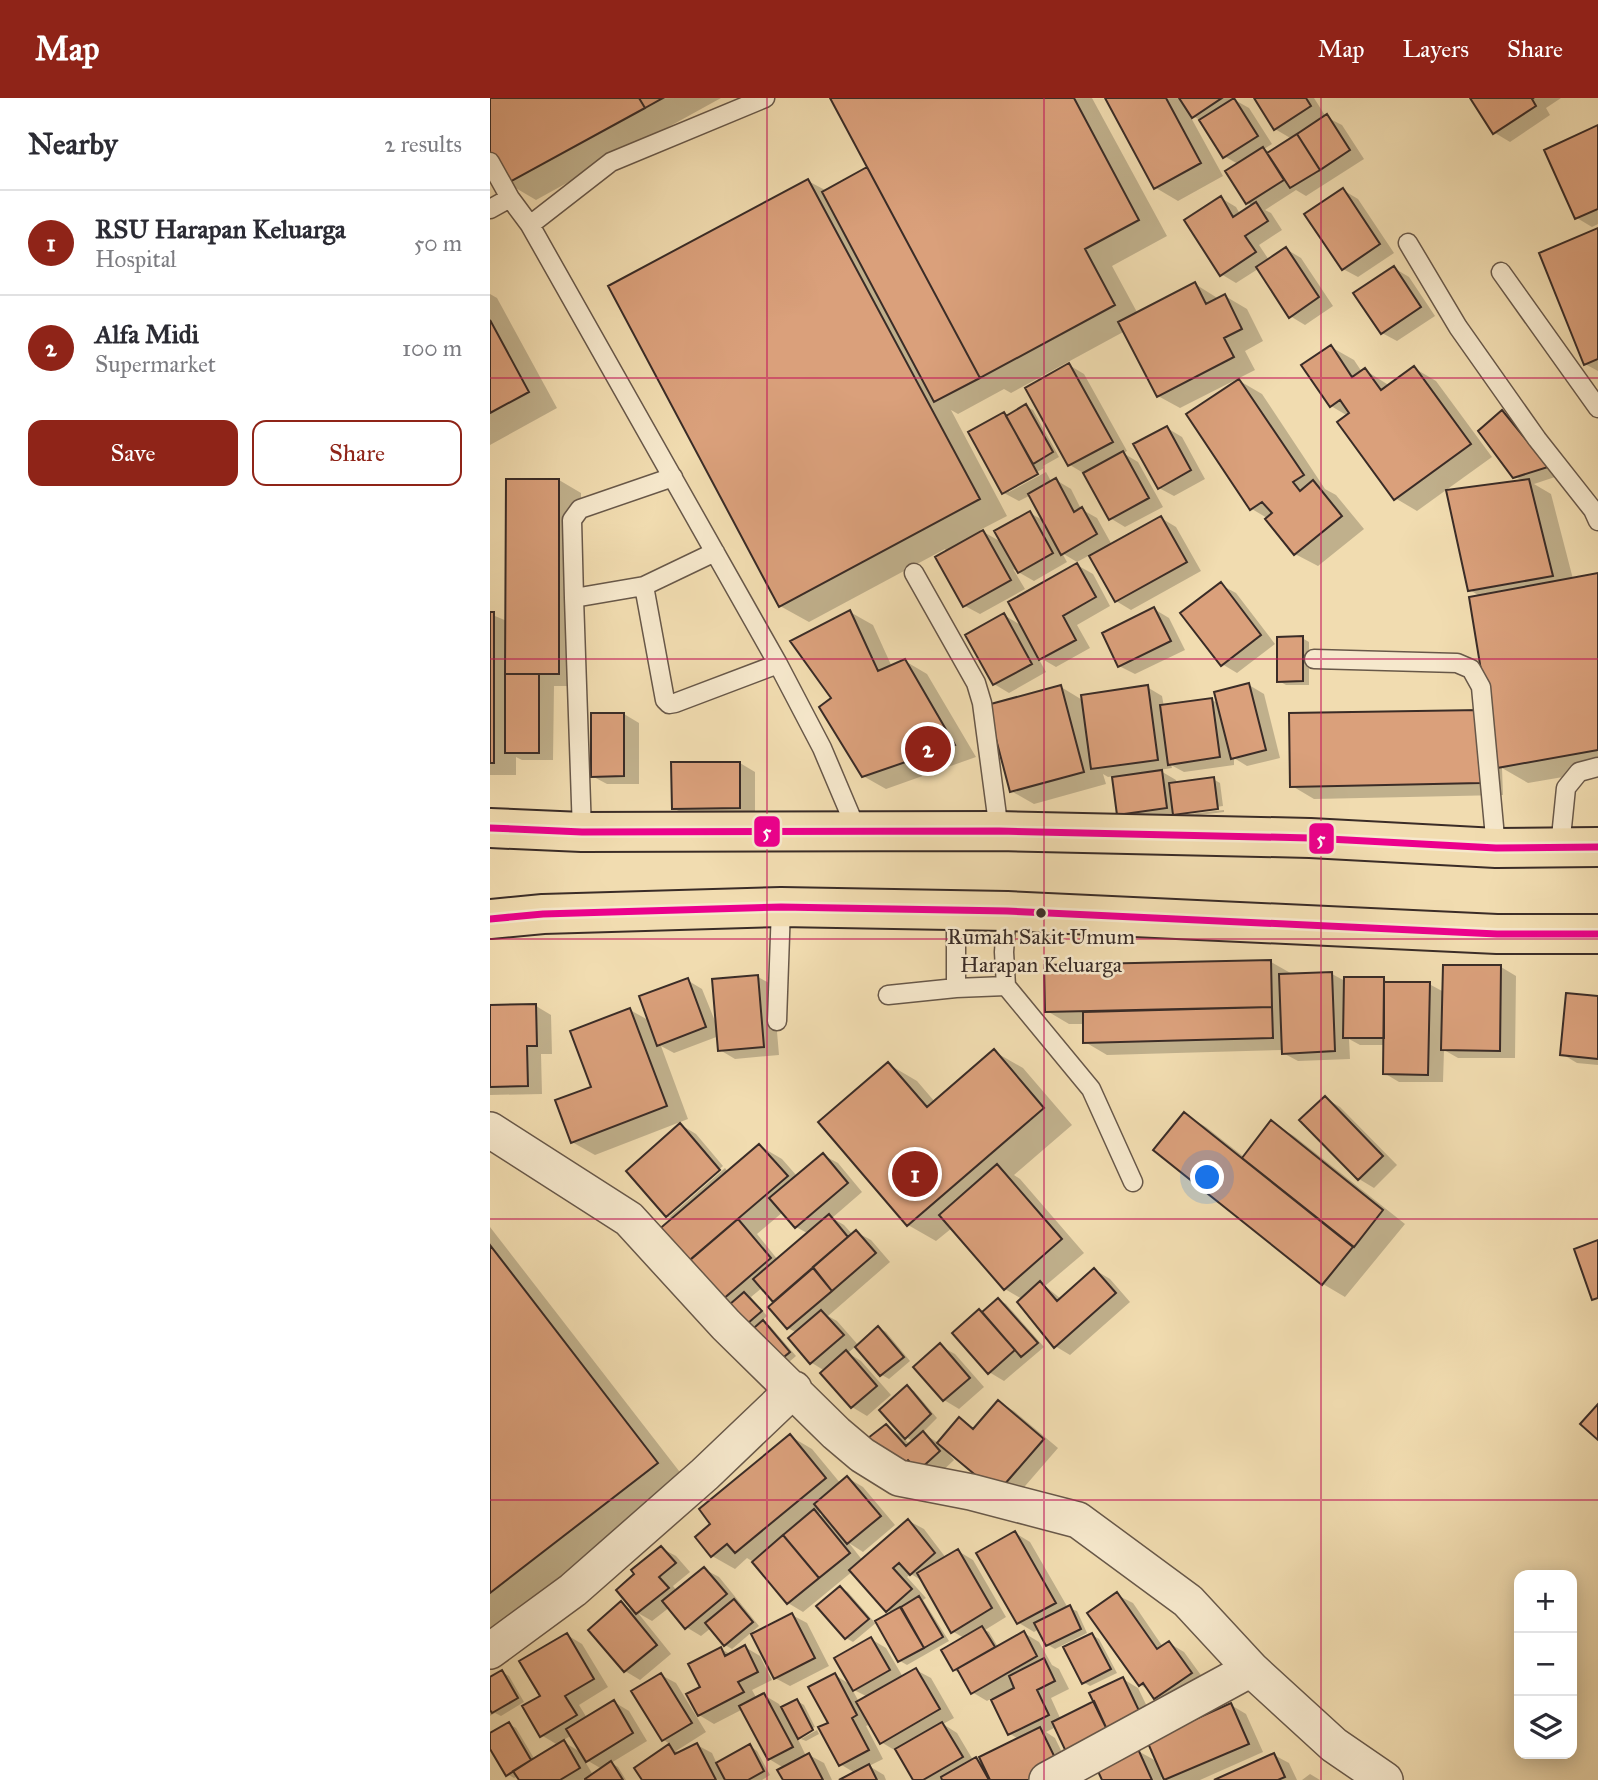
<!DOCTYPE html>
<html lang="en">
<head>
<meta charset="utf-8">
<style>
	body { margin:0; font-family:"IM FELL Great Primer",serif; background:#f7f7f7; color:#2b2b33 }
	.controls { position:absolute; right:21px; bottom:21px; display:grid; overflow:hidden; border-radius:14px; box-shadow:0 4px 18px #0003 }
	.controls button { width:63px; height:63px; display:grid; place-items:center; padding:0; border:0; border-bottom:2px solid #e1e1e2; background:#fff; color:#2b2b33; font:35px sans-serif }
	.you { position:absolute; left:718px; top:1080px; width:24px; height:24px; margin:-18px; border:5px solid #fff; border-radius:50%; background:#1a73e8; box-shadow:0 0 0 10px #1a73e833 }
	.badge { display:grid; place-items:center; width:46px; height:46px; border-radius:50%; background:#8f2418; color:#fff; font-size:23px; font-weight:700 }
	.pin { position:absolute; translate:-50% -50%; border:4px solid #fff; box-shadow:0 2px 7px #0006 }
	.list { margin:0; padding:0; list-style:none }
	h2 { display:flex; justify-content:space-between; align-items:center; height:91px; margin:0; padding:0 28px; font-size:30px }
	h2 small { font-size:23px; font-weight:400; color:#7c7c81 }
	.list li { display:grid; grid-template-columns:46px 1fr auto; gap:21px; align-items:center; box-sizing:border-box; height:105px; padding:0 28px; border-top:2px solid #e1e1e2 }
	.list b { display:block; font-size:26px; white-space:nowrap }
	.list p { margin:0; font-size:23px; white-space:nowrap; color:#7c7c81 }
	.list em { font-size:23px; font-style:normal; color:#7c7c81 }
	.actions { display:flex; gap:14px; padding:21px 28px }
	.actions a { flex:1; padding:16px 0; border:2px solid #8f2418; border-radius:14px; text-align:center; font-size:24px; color:#8f2418 }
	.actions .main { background:#8f2418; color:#fff }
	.icon { flex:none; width:38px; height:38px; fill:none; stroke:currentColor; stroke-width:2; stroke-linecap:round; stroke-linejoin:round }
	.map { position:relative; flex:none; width:1108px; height:1682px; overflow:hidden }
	header { display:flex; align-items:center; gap:42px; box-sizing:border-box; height:98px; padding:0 35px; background:#8f2418; color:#fff }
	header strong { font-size:33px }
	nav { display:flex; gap:38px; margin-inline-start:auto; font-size:24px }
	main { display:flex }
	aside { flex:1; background:#fff }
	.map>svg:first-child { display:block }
</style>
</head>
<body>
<header>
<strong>Map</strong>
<nav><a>Map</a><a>Layers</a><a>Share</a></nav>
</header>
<main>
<aside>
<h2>Nearby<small>2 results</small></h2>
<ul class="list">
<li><span class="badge">1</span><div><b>RSU Harapan Keluarga</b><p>Hospital</p></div><em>50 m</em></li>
<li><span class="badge">2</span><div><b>Alfa Midi</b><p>Supermarket</p></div><em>100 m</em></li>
</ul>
<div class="actions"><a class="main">Save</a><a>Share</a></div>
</aside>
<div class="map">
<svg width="1108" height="1682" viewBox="0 0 1108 1682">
	<rect width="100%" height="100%" fill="#f1dcb0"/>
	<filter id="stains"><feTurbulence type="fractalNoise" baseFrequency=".00286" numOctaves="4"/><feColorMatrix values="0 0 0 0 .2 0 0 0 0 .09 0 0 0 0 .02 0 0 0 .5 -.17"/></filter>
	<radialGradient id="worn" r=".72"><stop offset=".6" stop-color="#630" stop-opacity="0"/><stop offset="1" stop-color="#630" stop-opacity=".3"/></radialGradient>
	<path fill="#0003" fill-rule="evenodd" d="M0 0H231L46 102 17 85 0 54Z
		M342 0H602L677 138 622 168 648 216 705 186 729 201 735 198 757 211 773 243 755 253 765 272 690 310 668 298 635 233 521 295 514 291 468 316 461 312 517 418 490 432 513 445 540 415 556 424 541 397 529 403 514 395V316L518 318 536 308 543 312 569 359 553 368 554 370 519 390V394L556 374 562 385 566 382 581 391 591 411 607 420 622 447 671 420 686 429 711 473 641 512 626 503 600 457 587 464 572 455 577 464 544 483 523 471 535 491 490 516 475 508 455 451 319 524 290 508 318 83 337 93 382 74Z
		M617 0H745L743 1 759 10 782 46 774 51 780 54 802 41 785 31 766 0H824L836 19 852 27 874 61 816 98 806 92 775 112 781 115 792 132 769 147 779 162 796 151 811 160 843 208 815 227 800 218 768 171 746 185 731 176V100L746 109 750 116 763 108 758 105 748 66 734 58 710 22 699 16 733 78 688 103 666 90Z
		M982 0H1071L1056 10 1060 17 1020 44 1005 35Z
		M1108 29V126L1102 129 1087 120Z
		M853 92 868 101 904 155 868 179 853 171Z
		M1108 132V273L1095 266Z
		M904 170 919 179 945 218 907 243 892 235Z
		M0 196 7 200 67 310 0 347Z
		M841 249 864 262 872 274 875 272 900 288 924 270 946 283 1002 359 927 413 905 400 858 318 841 308Z
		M579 267 594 276 637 353 633 355 648 364 673 409 635 429 620 420 595 376 580 367Z
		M748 282 772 296 835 391 846 397 874 431 828 468 805 456 777 420 762 411Z
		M1012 314 1027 323 1071 377 1044 386 1061 396 1083 481 1108 476V673L1038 685 1012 670 1013 697 824 701 802 688 1001 620 991 499 980 492 1033 383 1024 378Z
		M677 330 692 339 715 381 684 398 669 390Z
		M69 382 91 395V588H64L63 662H32L26 659V677H0V516L17 523Z
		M587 467 603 476 620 508 587 527 600 550 566 569 547 558 556 574 519 595 504 586 514 517 532 528Z
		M731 487 746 495 785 546 747 575 732 566Z
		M664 511 679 520 695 552 645 576 629 568Z
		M360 514 383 527 402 569 415 563 437 576 486 659 396 691 373 678 343 600Z
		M812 540 819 544V587H796L789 583Z
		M759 587 774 596 790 660 757 668 744 660V667L694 674 681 667 682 670 669 672 686 682 687 686 723 681 730 685 733 708 691 714V717L734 712V714L644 725 629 716 624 678 618 679 613 676 616 686 544 706 521 693 571 589 594 603 657 589 672 598 674 609 722 602 729 606Z
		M134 616 149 625V686H117L102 678Z
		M250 665 265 674V718H198L183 710Z
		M781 864 804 877 842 876 855 883 893 881 901 886H939L954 894 1011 869 1026 878 1025 960H968L954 952 953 984H909L894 975 895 947H870L859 941 860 961 808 963 793 955V952L617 957 595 944V926H579L557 913Z
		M268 879 283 887 289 957 245 961 230 952 229 938 184 955 171 948 198 1021 105 1057 82 1044 103 990 140 912 160 923 197 882 212 891 227 928Z
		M1108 900V967L1087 965 1072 956Z
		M46 908 61 917 62 956H51L52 996 0 997V909Z
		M505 954 533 970 582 1027 524 1077 530 1081 594 1155 555 1188 571 1201 605 1172 620 1181 640 1204 580 1257 565 1248 532 1201 515 1191 462 1130 446 1143 418 1127 398 966 427 983 445 1004Z
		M835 1000 850 1009 907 1067 884 1090 869 1081Z
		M694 1016 716 1029 754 1059 782 1025 804 1038 915 1126 855 1199 833 1186 665 1052Z
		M191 1027 206 1036 233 1068 179 1115V1119L177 1118Z
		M270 1048 292 1061 307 1078 333 1057 348 1065 372 1094 342 1120 354 1127 363 1137 366 1134 381 1142 400 1164 338 1218 347 1223 369 1248 389 1230 396 1234 420 1263 399 1281 392 1277 366 1248 358 1255 371 1263 401 1297 377 1318 362 1309 335 1273 322 1265 307 1235 298 1230 286 1204 273 1189 261 1199 277 1218 271 1223 280 1228 306 1258 292 1270 243 1206 233 1201 196 1165 183 1122 179 1119 235 1070 238 1074ZM293 1114 306 1129 319 1136 288 1162 267 1136Z
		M0 1129 196 1382 0 1534Z
		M509 1202 516 1206 554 1249 514 1283 499 1274 492 1215Z
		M450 1248 465 1256 494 1289 469 1311 454 1302Z
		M417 1289 424 1293 447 1320 432 1335 449 1345 469 1322 485 1331 509 1304 524 1313 568 1350 523 1402 457 1351 455 1352 464 1362 445 1380 423 1378 396 1329 412 1338 420 1347 424 1344 416 1339Z
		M300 1338 322 1351 351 1386 358 1380 373 1389 405 1427 373 1454 359 1445 373 1463 419 1423 434 1431 456 1460 468 1453 483 1462 516 1519 495 1532 499 1534 508 1549 534 1535 549 1544 562 1567 569 1571 579 1591 561 1600 571 1622 606 1604 633 1581 648 1590 667 1629H566L556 1634 565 1640 583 1677 573 1682H425L406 1653 391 1644 381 1626 376 1628 393 1661 379 1668 394 1677 396 1682H353L365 1675 350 1666 340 1625 345 1577 361 1587 381 1541 396 1550 413 1579 426 1572 441 1580 464 1620 453 1626 467 1635 483 1662 486 1661 493 1665 529 1641 520 1636 502 1600 497 1603 482 1594 473 1577 464 1572 474 1540 462 1533 434 1484 421 1476 417 1479 436 1500 433 1502 459 1543 417 1567 410 1563 387 1524 402 1516 363 1473 313 1514 298 1505 265 1465 257 1460 245 1471 222 1458 223 1426ZM333 1413 339 1422 329 1416ZM362 1591 378 1599 369 1604Z
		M525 1435 540 1444 578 1510 587 1513 597 1535 565 1551 558 1547 549 1531 544 1534 529 1525 488 1456Z
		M171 1450 186 1458 200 1474 183 1488 187 1493 214 1471 229 1479 269 1528 242 1551 235 1547 221 1530 211 1538 196 1529 180 1509 162 1523 148 1515 181 1556 150 1582 135 1573 132 1506 145 1514Z
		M351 1490 358 1494 385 1525 387 1524 363 1544 356 1540Z
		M627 1497 643 1505 673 1549 679 1545 694 1554 716 1584 680 1609 665 1600 660 1592 650 1587Z
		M302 1517 317 1525 339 1568 300 1588 285 1580Z
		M77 1537 92 1546 118 1589 89 1607 97 1620 124 1604 139 1613 157 1643 121 1665 128 1669 136 1682H31L28 1678 24 1680 17 1676 0 1647V1637L19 1626 26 1630 45 1662 68 1647 51 1637 52 1599ZM82 1637 92 1655 72 1643ZM93 1660 112 1671 103 1677Z
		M602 1537 609 1541 627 1575 600 1588 593 1584Z
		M255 1549 270 1558 282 1582 262 1592 267 1601 274 1597 289 1606 292 1611 307 1603 314 1607 325 1629 310 1637V1640L306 1637 316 1658 319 1657 334 1665 342 1682H295L294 1670 279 1661 253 1611 224 1626 209 1617 213 1590 231 1551 240 1556Z
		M12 1574 19 1578 34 1604 11 1618 5 1615 0 1618V1581Z
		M171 1577 186 1585 216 1634 186 1653 190 1655 207 1647 222 1655 227 1666 260 1648 267 1653 280 1677 272 1682H155L147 1670 181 1647 174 1642 144 1593Z
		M741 1607 756 1616 773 1654 710 1682H676L671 1679 672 1682H614L648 1653 668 1664Z
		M327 1632 329 1636 316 1643 311 1641Z
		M784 1657 799 1665 807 1682H728Z
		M820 1676 830 1682H812Z"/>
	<path fill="#daa07b" stroke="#3a2c27" stroke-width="2" d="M0 0H149L155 10 16 86 0 57Z
		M149 0H173L155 10Z
		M340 0H584L649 122 595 151 625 207 490 280Z
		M615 0H676L711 65 664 91Z
		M689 0H732L702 20Z
		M744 0 768 38 733 60 709 22Z
		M764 0H816L821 8 784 32Z
		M980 0H1044L1042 1 1046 8 1003 36Z
		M837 16 860 52 830 72 807 36Z
		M1108 27V111L1085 121 1054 52Z
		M807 36 830 72 800 90 777 55Z
		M773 49 794 82 756 106 735 73Z
		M377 69 490 280 444 304 332 94Z
		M318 81 490 401 289 509 118 188Z
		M853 90 890 146 852 172 814 116Z
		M731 98 743 119 766 104 778 123 755 138 766 154 730 178 694 122Z
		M1108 130V261L1094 267 1049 155Z
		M796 149 829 199 799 220 766 169Z
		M904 168 931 209 891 236 863 195Z
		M705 184 716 206 735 196 752 231 734 240 744 259 667 299 628 224Z
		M0 222 39 294 0 315Z
		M841 247 862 279 875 270 891 292 924 268 981 346 904 402 847 324 859 315 850 302 840 309 811 267Z
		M579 265 623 344 578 368 535 290Z
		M749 281 814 377 803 384 810 393 823 382 852 418 804 457 775 421 782 415 772 404 760 412 696 316Z
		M536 306 563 354 543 366 516 318Z
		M1012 312 1058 369 1023 380 988 333Z
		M514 314 548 376 512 396 478 334Z
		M677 328 701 372 668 391 643 346Z
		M633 353 659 400 619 422 593 375Z
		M566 380 584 414 592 409 607 436 571 457 538 396Z
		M16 381H69V576H15Z
		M1039 381 1063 478 978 493 956 392Z
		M540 413 563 455 528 475 504 433Z
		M671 418 697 464 625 504 599 458Z
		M493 432 521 482 473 509 445 459Z
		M587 465 606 499 573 518 586 542 549 562 518 504Z
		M1108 475V652L1007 670 979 499Z
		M731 484 771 537 731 568 690 515Z
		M664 509 681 543 628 569 612 535Z
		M360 512 388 573 415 561 465 647 372 679 329 609 341 600 300 543Z
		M0 514H4V665H0Z
		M514 515 542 566 503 587 475 537Z
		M813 538V583L787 584V539Z
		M15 576H49V655H15Z
		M759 585 776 652 741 661 724 594Z
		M571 587 594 674 520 694 497 607Z
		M658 587 668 662 601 671 591 597Z
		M722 600 730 659 678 667 670 607Z
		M990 612 991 685 800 689 799 615Z
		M101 615H134V678L101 679Z
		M181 664H250V710L182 711Z
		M672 672 677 710 627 717 622 679Z
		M724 679 728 711 683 717 679 685Z
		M781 862 782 909 555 914 554 867Z
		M953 867H1011L1010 953 951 952Z
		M842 874 845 953 792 956 789 876Z
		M268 877 274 949 228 953 222 881Z
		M854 879H894V940H853Z
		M198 880 216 929 167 948 149 898Z
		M894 884H940L938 977 893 976Z
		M1076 895 1108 898V961L1070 957Z
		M46 906 47 948H37L38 988 0 989V907Z
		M782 909 783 940 593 945V914Z
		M140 910 177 1008 81 1045 65 1002 101 989 80 933Z
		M504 951 554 1010 417 1128 328 1024 398 964 437 1009Z
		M835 998 893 1058 868 1082 809 1022Z
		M694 1014 863 1149 832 1187 663 1052Z
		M781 1022 893 1112 864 1149 752 1060Z
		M190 1025 230 1072 176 1119 136 1073Z
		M269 1046 298 1078 195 1166 167 1133Z
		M333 1055 358 1085 305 1130 279 1100Z
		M507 1066 572 1141 514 1192 449 1117Z
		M339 1116 358 1139 283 1204 263 1181Z
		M248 1121 281 1160 232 1202 199 1163Z
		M366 1132 386 1155 342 1193 323 1169Z
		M1108 1142V1200L1102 1202 1084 1151Z
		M0 1147 168 1365 0 1495Z
		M323 1170 342 1193 297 1231 278 1209Z
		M604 1170 626 1195 564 1250 527 1204 550 1183 567 1203Z
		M254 1194 272 1213 250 1232 232 1213Z
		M508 1200 548 1245 531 1259 492 1214Z
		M489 1211 525 1252 498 1276 462 1235Z
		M331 1212 354 1237 320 1266 298 1240Z
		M273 1222 300 1254 284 1267 257 1236Z
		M388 1228 414 1259 390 1278 365 1249Z
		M450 1245 480 1280 453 1303 423 1269Z
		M356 1252 387 1288 361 1310 330 1275Z
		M417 1287 441 1316 415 1341 389 1312Z
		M508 1302 554 1341 507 1395 447 1345 469 1319 483 1331Z
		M1108 1306V1342L1090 1326Z
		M396 1326 416 1348 433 1333 450 1353 428 1373 418 1362 407 1371 378 1340Z
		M300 1336 336 1380 245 1455 237 1446 221 1459 205 1439 220 1426 209 1411Z
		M357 1378 391 1418 357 1446 324 1406Z
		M324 1411 360 1455 329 1480 293 1437Z
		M418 1421 445 1455 420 1477 409 1465 403 1470 422 1491 396 1514 359 1472Z
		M525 1433 566 1505 527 1526 486 1455Z
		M293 1437 329 1480 297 1506 262 1464Z
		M171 1448 186 1465 169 1479 179 1490 146 1516 126 1492 144 1476 141 1472Z
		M468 1451 502 1510 461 1535 427 1475Z
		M214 1469 237 1496 195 1531 172 1503Z
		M350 1488 379 1521 355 1541 326 1508Z
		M627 1494 667 1551 679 1543 702 1575 664 1601 653 1585 649 1588 597 1515Z
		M429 1498 453 1539 434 1550 411 1509Z
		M244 1501 263 1524 234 1548 215 1525Z
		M131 1503 167 1547 134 1574 98 1532Z
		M580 1507 591 1531 556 1548 544 1525Z
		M410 1509 434 1550 408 1564 385 1523Z
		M302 1515 325 1560 284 1581 261 1536Z
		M492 1528 505 1549 463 1573 451 1552Z
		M534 1533 547 1558 481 1596 467 1571Z
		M77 1535 104 1581 75 1598 87 1617 50 1639 32 1608 50 1598 29 1563Z
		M602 1535 621 1571 592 1586 573 1549Z
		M381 1539 400 1572 363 1593 344 1560Z
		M255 1547 268 1574 248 1584 254 1594 208 1618 196 1596 210 1589 198 1566 231 1549 235 1558Z
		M554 1560 565 1583 547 1592 559 1617 518 1637 501 1602 524 1590 519 1578Z
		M426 1570 450 1611 390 1646 366 1604Z
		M12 1572 28 1600 2 1615 0 1612V1579Z
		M171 1575 202 1625 172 1643 141 1593Z
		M345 1575 367 1617 362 1620 379 1652 349 1668 328 1629 338 1625 318 1589Z
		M633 1579 653 1621 620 1638 599 1595Z
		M274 1595 303 1649 278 1662 249 1608Z
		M307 1601 323 1632 308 1641 291 1609Z
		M124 1602 143 1635 96 1664 76 1631Z
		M604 1603 620 1638 578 1658 562 1624Z
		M741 1605 759 1646 674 1682 657 1643Z
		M19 1624 41 1662 16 1678 0 1651V1635Z
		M452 1624 473 1659 433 1682H423L405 1651Z
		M550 1629 569 1668 541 1682H500L489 1659Z
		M74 1642 90 1670 70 1682H29L23 1673Z
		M207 1645 226 1682H152L144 1670 179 1646 185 1656Z
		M260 1646 274 1673 258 1682H235L226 1665Z
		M648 1651 662 1682H612L606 1669Z
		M319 1655 333 1682H293L287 1672Z
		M784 1655 795 1679 788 1682H724Z
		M486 1659 499 1682H452L451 1679Z
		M121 1663 133 1682H95V1681Z
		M379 1666 387 1682H349Z"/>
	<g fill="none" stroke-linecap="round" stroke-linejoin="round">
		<defs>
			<path id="service" d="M0 64 20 100 40 127 288 566 332 650 368 735
				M0 111 20 100
				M40 127 121 64 275 0
				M918 145 968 229 1047 341 1103 412 1108 423
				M1011 174 1108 310
				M225 454 154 488 175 602 179 606 185 605 288 566
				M424 475 486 585 492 605 509 733
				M84 500 82 422 90 411 183 379
				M824 561 967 565 981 571 991 589 1006 750
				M92 734 84 500 154 488
				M1070 749 1076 690 1089 674 1108 669
				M516 888 601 991 643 1084
				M466 890V814
				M398 897 466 890 516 888 514 854 517 813
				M287 923 291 809"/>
			<path id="minor" d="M0 1032 139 1121 236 1227 346 1335 372 1357 409 1380 481 1394 588 1422 698 1503 761 1571
				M0 1553 83 1492 215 1376 304 1291
				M557 1682 761 1571 844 1647 895 1682"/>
			<path id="trunk" d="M0 730 92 734 509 733 820 740 1006 750 1108 749
				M0 821 53 816 291 809 517 813 1007 836H1108"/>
		</defs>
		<use href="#service" stroke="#685849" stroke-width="21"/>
		<use href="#minor" stroke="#685849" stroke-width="38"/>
		<use href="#trunk" stroke="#3a2c27" stroke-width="42"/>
		<use href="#service" stroke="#f6e8cc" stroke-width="18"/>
		<use href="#minor" stroke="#f6e8cc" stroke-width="35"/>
		<use href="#trunk" stroke="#f1dcb0" stroke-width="38"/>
		<defs>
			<path id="bus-1" d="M0 730 92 734 509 733 820 740 1006 750 1108 749
				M0 821 53 816 291 809 517 813 1007 836H1108"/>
		</defs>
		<use href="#bus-1" stroke="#f6e8cc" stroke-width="12"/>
		<use href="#bus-1" stroke="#ec008c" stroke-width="7"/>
	</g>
	<path fill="none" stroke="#c2185b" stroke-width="2" stroke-opacity="0.55" d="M277 0V1682M554 0V1682M831 0V1682M0 280H1108M0 561H1108M0 841H1108M0 1121H1108M0 1402H1108"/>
	<circle fill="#3a2c27" stroke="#f6e8cc" stroke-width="2.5" cx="551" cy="815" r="6"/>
	<g text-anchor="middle" stroke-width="5" stroke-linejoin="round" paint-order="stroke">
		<g font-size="22" fill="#3a2c27" stroke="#f6e8cc">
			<text x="551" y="846">Rumah Sakit Umum<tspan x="551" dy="28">Harapan Keluarga</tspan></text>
		</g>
	</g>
	<g stroke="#f6e8cc" stroke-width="2.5">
		<rect x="263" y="717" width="28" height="33" rx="7" fill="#ec008c"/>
		<rect x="818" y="724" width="27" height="33" rx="7" fill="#ec008c"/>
	</g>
	<g font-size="19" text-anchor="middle" font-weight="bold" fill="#fff">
		<text x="277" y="740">5</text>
		<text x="831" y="747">5</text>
	</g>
	<rect width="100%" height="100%" filter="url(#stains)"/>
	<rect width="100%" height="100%" fill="url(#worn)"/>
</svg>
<div class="controls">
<button>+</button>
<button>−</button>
<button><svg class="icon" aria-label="layers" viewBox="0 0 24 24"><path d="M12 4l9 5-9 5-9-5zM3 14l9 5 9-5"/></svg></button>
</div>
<div class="you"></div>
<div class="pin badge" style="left:425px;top:1076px">1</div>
<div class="pin badge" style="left:438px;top:651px">2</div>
</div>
</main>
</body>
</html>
